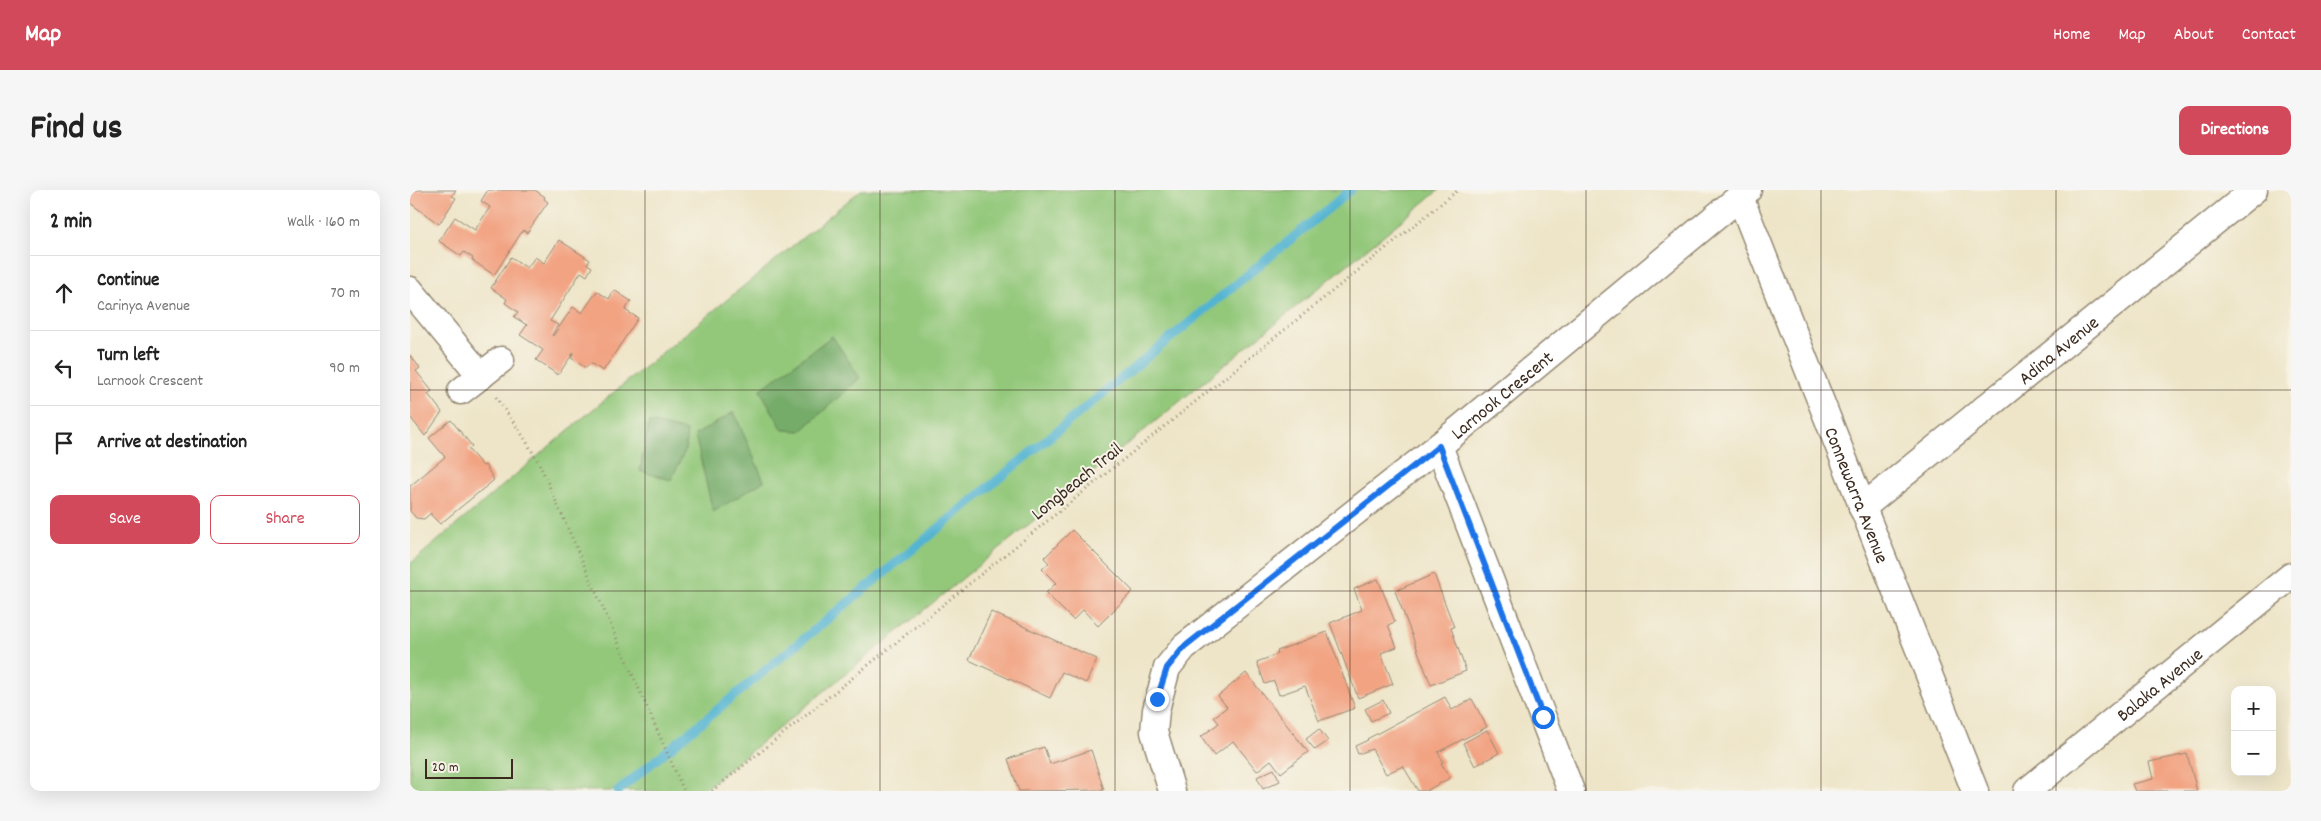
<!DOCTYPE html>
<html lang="en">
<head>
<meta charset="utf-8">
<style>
	body { margin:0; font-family:Dekko,sans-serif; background:#f6f6f6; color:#222 }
	.controls { position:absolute; right:15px; bottom:15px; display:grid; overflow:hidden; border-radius:10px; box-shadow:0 5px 20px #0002 }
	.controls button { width:45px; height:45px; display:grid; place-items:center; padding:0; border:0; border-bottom:1px solid #e0e0e0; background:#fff; color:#222; font:25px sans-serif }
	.scale { position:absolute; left:15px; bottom:12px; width:88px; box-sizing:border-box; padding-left:5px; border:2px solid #3b2a1e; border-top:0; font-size:14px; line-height:18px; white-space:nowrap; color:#3b2a1e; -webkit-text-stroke:4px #f7f3e8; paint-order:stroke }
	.stop { position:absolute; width:15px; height:15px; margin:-11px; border:4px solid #1a73e8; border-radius:50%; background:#fff }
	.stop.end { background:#1a73e8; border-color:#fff; box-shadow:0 1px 5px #0008 }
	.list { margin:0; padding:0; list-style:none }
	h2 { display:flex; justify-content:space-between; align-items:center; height:65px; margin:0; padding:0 20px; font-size:21px }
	h2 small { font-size:16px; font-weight:400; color:#767676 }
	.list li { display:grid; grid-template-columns:32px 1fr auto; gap:15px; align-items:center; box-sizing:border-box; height:75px; padding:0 20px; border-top:1px solid #e0e0e0 }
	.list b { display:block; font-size:19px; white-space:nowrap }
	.list p { margin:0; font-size:16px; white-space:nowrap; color:#767676 }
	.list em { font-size:16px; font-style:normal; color:#767676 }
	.actions { display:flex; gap:10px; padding:15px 20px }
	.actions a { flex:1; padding:11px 0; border:1px solid #d1495b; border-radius:10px; text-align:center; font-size:18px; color:#d1495b }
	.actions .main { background:#d1495b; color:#fff }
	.icon { flex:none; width:28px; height:28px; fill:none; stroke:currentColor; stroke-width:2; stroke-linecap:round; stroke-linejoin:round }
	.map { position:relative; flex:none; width:1881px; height:601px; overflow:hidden; border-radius:10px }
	header { display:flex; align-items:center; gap:30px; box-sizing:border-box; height:70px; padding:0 25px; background:#d1495b; color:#fff }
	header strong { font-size:24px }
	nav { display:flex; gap:28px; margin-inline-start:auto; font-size:18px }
	.intro { display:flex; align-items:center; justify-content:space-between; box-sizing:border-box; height:120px; padding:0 30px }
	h1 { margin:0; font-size:35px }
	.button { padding:12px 22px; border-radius:10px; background:#d1495b; color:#fff; font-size:18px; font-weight:700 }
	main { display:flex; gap:30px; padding:0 30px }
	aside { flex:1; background:#fff; border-radius:10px; box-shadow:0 5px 20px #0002 }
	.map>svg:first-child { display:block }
</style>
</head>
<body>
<header>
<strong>Map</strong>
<nav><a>Home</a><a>Map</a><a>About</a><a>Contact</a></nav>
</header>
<div class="intro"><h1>Find us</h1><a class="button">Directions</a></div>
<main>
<aside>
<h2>2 min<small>Walk · 160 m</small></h2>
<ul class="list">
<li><svg class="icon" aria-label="ahead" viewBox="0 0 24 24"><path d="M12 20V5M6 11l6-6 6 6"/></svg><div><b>Continue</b><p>Carinya Avenue</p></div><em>70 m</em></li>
<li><svg class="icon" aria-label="left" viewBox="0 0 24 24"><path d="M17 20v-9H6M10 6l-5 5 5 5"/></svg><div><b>Turn left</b><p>Larnook Crescent</p></div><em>90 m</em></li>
<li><svg class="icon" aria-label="arrive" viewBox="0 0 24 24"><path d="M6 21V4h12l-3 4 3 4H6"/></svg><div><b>Arrive at destination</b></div></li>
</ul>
<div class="actions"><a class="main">Save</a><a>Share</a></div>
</aside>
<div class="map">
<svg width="1881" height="601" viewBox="0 0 1881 601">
	<rect width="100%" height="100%" fill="#f7f3e8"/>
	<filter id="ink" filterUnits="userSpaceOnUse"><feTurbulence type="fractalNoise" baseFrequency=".02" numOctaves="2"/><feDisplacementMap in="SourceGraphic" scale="10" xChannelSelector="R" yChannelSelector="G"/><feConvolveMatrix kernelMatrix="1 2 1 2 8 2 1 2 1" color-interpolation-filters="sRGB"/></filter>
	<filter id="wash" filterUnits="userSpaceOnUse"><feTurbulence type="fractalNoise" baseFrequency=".0096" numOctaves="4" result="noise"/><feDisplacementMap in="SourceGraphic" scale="20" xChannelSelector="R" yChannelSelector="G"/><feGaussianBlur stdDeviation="1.12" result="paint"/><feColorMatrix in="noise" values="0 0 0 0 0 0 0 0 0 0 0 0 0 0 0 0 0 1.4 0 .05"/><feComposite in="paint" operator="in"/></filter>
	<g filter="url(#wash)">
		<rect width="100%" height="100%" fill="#eee5c8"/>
		<path fill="#93c87a" stroke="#67794c" d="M451 0H1029L292 601H0V374L181 221Z"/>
		<path fill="#76ac6a" stroke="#586b44" d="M422 146 450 188 391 241 373 240 350 200Z
			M324 222 354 291 303 322 285 245Z
			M239 232 277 241 275 261 261 290 230 281Z"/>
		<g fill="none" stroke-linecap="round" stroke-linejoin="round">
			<path stroke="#52b4d1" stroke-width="9" d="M208 601 941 0"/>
		</g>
		<g id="blocks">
			<path fill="#f2a382" d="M0 0H46L42 6 46 8 29 34 0 13Z
				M78 0H125L135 7 134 9 138 12 117 43 113 40 84 85 62 70 63 68 54 62 51 66 29 51 45 27 65 40 80 17 71 11Z
				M149 50 180 70 177 74 182 77 177 86 171 82 140 131 148 135 142 145 143 146 163 117 172 123 187 101 199 109 204 100 221 111 215 120 228 128 193 181 180 173 176 178 161 168 164 162 148 185 126 170 133 160 110 145 117 135 104 127 108 122 95 113 97 109 81 98 101 67 117 78 125 67 134 73Z
				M0 165 10 178 6 181 22 201 18 204 32 222 15 246 0 227Z
				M41 230 62 256 58 259 73 276 75 275 84 290 30 334 21 325V323L14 329 6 328 0 321V296L35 267 19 248Z
				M662 340 723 401 688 436 673 420 663 430 636 403 646 393 632 379 639 373 634 368Z
				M1024 384 1044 437 1041 438 1056 481 1021 495 985 401Z
				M968 389 985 432 978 435 987 457 971 463 983 494 948 508 920 433 952 420 944 399Z
				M581 422 687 469 676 493 652 482 640 508 559 470Z
				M917 442 945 518 909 531 895 496 869 505 864 491 855 494 847 472 868 464 867 461Z
				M836 483 898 562 871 583 861 570 847 581 823 551 804 566 791 547 809 533 804 527 817 517 808 506Z
				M1035 507 1042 520 1062 509 1077 537 1028 562 1033 572 1031 573 1040 588 1016 601H1008L993 576 976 584 962 559 948 564 945 556 958 550 957 549Z
				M973 510 979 523 961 531 955 519Z
				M909 539 918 551 905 560 896 549Z
				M1077 540 1089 563 1065 576 1053 553Z
				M634 557 640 574 681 560 694 600 609 601 598 569Z
				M1777 564 1787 601H1725L1722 594 1743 589 1739 572Z
				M864 579 870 591 853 599 847 587Z"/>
		</g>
	</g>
	<g filter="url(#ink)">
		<use href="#blocks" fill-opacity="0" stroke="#948873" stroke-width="1"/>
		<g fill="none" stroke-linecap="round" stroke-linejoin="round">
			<defs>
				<g id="minor">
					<path id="s1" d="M1330 7 1565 601"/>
					<path d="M0 100 71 186"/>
					<path d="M51 201 91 170"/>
					<path d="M1029 256 1161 601"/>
					<path id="s2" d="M1452 318 1844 0"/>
					<path id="s3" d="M762 601 744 542 746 520 757 478 774 457 1029 256 1338 0"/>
					<path id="s4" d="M1617 601 1881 386"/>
				</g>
			</defs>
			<use href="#minor" stroke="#948873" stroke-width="29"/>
			<path stroke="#948873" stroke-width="3" stroke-dasharray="1 4" stroke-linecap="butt" d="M86 207 113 246 129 273 274 601
				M302 601 1048 0"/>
			<use href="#minor" stroke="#fff" stroke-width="26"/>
		</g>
	</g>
	<g fill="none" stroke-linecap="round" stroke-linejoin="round" filter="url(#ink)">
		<path stroke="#1a73e8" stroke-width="6" d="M747 509 757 478 774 457 1029 256 1133 527"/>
	</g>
	<path fill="none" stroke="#3b2a1e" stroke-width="1" stroke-opacity="0.55" d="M235 0V601M470 0V601M705 0V601M940 0V601M1176 0V601M1411 0V601M1646 0V601M0 200H1881M0 401H1881"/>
	<g text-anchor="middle" stroke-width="4" stroke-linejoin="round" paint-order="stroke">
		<g font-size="19" fill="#3b2a1e" stroke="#f7f3e8">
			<text dy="7" stroke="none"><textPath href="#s2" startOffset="252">Adina Avenue</textPath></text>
			<text dy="7" stroke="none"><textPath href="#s3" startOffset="560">Larnook Crescent</textPath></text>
			<text transform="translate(666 290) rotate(-39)" y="7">Longbeach Trail</text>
			<text dy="7" stroke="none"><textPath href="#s1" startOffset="320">Connewarra Avenue</textPath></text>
			<text dy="7" stroke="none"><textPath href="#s4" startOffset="170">Balaka Avenue</textPath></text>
		</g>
	</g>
</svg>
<div class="controls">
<button>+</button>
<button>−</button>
</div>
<div class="scale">20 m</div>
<div class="stop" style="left:1133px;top:527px"></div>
<div class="stop end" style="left:747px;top:509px"></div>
</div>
</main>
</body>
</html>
